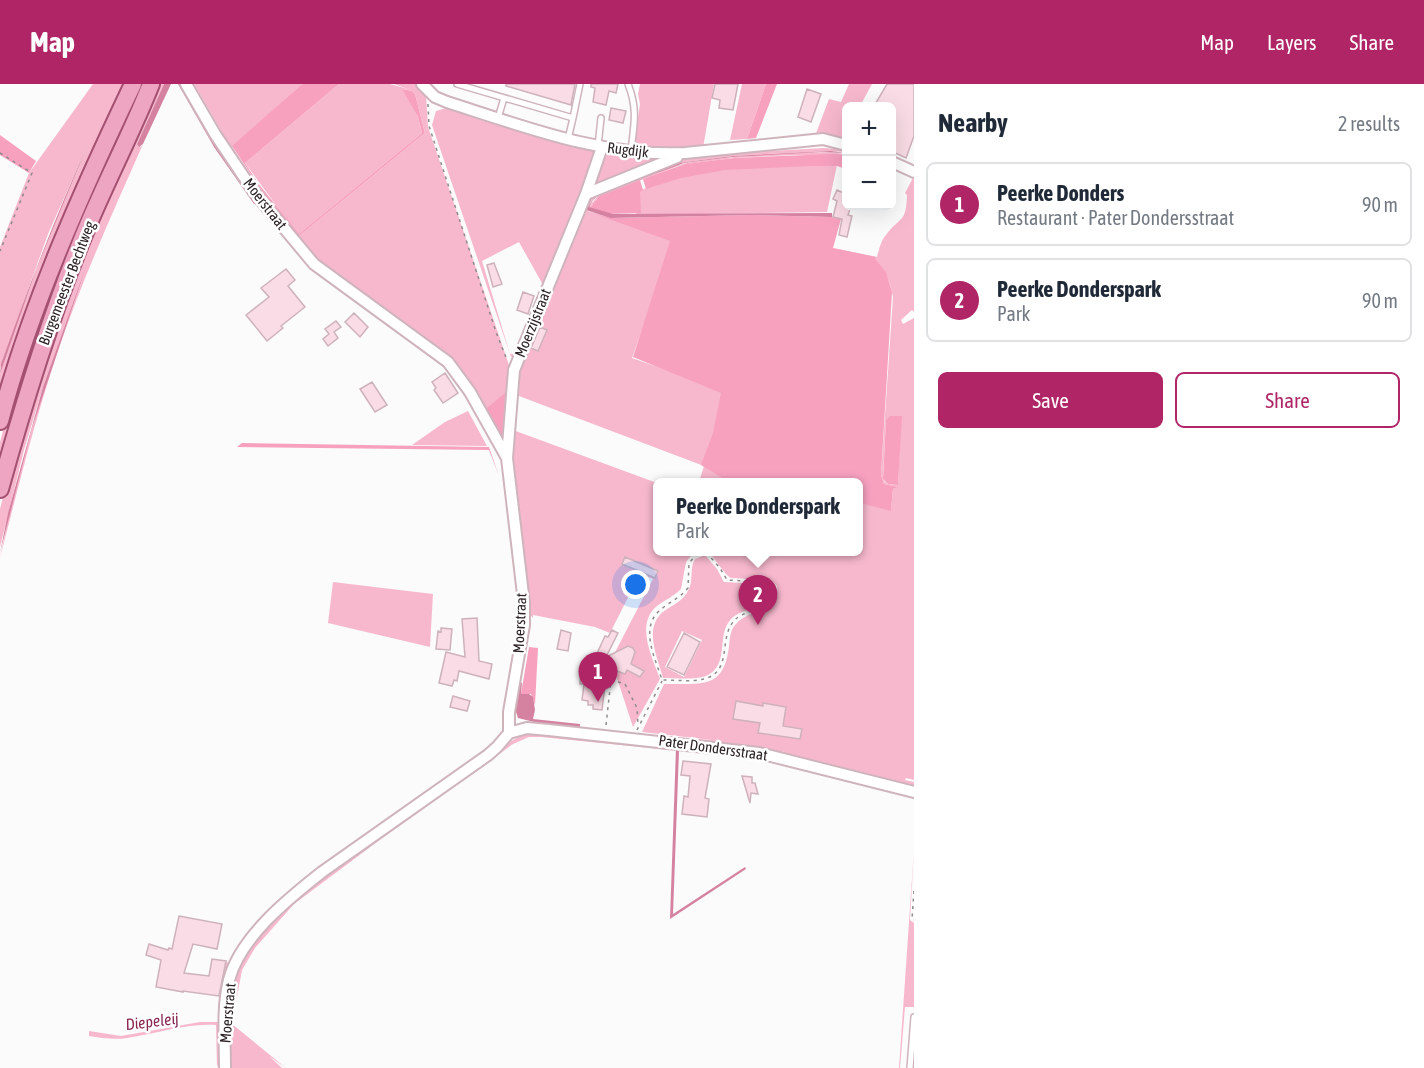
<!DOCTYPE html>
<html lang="en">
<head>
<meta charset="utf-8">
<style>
	body { margin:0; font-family:"Asap Condensed",sans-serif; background:#f6f6f7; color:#1f2937 }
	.controls { position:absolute; right:18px; top:18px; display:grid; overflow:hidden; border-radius:9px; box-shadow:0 6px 24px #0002 }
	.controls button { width:54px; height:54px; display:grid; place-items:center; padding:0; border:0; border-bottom:2px solid #e0e1e3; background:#fff; color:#1f2937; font:30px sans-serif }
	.you { position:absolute; left:636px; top:501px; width:21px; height:21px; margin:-15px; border:4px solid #fff; border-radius:50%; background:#1a73e8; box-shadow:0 0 0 9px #1a73e833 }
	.badge { display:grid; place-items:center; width:39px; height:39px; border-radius:50%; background:#af2566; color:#fff; font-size:20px; font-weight:700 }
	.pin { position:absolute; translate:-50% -50px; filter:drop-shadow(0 2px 3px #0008) }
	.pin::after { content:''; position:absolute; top:32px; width:21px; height:18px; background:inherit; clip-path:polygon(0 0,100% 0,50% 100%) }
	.popup { position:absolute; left:653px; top:394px; width:210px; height:78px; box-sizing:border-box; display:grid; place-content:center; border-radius:9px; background:#fff; filter:drop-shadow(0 2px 4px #0005); font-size:20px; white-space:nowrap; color:#747a83 }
	.popup b { font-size:22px; color:#1f2937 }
	.popup::after { content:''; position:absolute; left:50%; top:100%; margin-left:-12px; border:12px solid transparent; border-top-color:#fff }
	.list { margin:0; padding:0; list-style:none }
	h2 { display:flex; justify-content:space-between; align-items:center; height:78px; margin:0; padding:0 24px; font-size:26px }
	h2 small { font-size:20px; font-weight:400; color:#747a83 }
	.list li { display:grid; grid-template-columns:39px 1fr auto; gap:18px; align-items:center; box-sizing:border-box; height:84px; margin:0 12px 12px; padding:0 12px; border:2px solid #e0e1e3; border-radius:9px }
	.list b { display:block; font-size:22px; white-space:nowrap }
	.list p { margin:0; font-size:20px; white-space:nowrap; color:#747a83 }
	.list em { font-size:20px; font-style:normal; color:#747a83 }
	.actions { display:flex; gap:12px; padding:18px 24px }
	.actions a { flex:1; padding:14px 0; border:2px solid #af2566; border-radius:9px; text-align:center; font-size:21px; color:#af2566 }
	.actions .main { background:#af2566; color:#fff }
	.map { position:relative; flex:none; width:914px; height:984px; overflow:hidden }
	header { display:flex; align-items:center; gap:36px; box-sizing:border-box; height:84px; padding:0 30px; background:#af2566; color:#fff }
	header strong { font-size:28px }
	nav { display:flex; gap:33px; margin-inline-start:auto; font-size:21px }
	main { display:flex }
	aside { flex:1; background:#fff }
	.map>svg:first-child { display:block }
</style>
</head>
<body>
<header>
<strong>Map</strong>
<nav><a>Map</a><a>Layers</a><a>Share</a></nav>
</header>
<main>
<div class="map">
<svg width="914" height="984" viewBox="0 0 914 984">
	<rect width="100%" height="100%" fill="#fbfbfb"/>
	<path fill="#f7b8cd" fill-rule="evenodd" d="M93 0H126L0 320V290L15 244 36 186 89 58 48 150 0 284V163L29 89Z
		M138 0H145L0 384V358L8 329 62 173Z
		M157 0H164L137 60 141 63 143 60C113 128 82 196 58 267 35 335 18 404 0 474L9 431 32 344 56 269 88 180 43 303 24 366 0 463V425L10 385 61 233 63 232 62 230 65 228 72 209 69 202Z
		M189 0H193L208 29 223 50 194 0H302L232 63 267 114 298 153 425 49 415 10 412 7 403 5 418 33 422 49 298 151 245 79 339 0H390L408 5 394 0H417L426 10 428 43 510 284 503 356 500 358 459 291 321 183 254 103Z
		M640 0H714L703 64 666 66 637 63V60H634L640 20 638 10Z
		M742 0H766L747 55 730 56Z
		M849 0H872L860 22H846V47L843 53 846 54V58L818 57 815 52 829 15 841 18Z
		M450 23 593 65 596 72 576 121 578 112 543 201 519 158 482 177 510 270 515 269 529 236 517 271 511 273 432 41 436 27Z
		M824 64 846 66V68L831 67 733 72 679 79 597 109 588 123 600 110C626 100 652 89 678 81 700 74 830 63 846 71H795L734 74 681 81 599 112 590 124H586L584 126 674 155 632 274 729 308 705 382 732 398H699L704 382 519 312 520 282 519 285 513 346 657 399 658 468H694L686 478 681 505C674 512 665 516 657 522 635 540 652 573 660 595L633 643 611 576 653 495 640 490 610 549 595 543 533 531V534L527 527C524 458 508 389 514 320 516 305 516 289 521 275L581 125 584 118 595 109 685 72ZM581 125 583 127 543 231 541 235 539 234Z
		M605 67 667 73 591 105Z
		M814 76H838L827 128 636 131 639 107 684 88Z
		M914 92V228L912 226 901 236 903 240 914 234V696L906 694 905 696 914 698V702L784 671 783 667 782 670 760 663 758 665 721 660 720 658 714 657 713 659 639 651V648L640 650 712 656 642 648 664 600C700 599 724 607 729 562 730 554 730 546 736 540 747 527 769 528 778 512L777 502 771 496 731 494C726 492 714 474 709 468H858V416L891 426 893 405 897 403 884 400 881 391 893 213C885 171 869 174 833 164L877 173C879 166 881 156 886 151 901 131 906 140 907 111L905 109ZM901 332 898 401 888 400 884 397 883 391 886 336Z
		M468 327 487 362 412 361 445 338Z
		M705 471 717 485 724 498 766 500 770 505 771 510C764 524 743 524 732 534 715 550 731 581 706 592 694 596 676 594 663 594 658 575 643 544 663 528 672 521 682 518 688 507 694 497 689 485 695 475ZM682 547 702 556 684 593 665 583Z
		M333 498 433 510 430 563 328 539Z
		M534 648 671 663 670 666 541 653H529L513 660 377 758 294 820 255 864 242 886 232 940 286 984 269 972 282 984H231L228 916 239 878 260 850 300 809 506 660 522 651Z
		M914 765 910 836 914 839V923H905L900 984H899Z
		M226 877 230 881 222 984H219L218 980 217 984 216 941C186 939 156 950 127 954 114 956 101 954 89 952V947L121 952 200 938H218L220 912Z"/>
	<path fill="#f7a1bf" d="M302 0H339L245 79 258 99 299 150 422 49 418 33 402 5 412 7 415 10 425 49 298 153 267 114 232 62Z
		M766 0H777L756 54 747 55Z
		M0 51 36 77 29 89 0 71Z
		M832 70 846 71V85L837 82H811L725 86 681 94 646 105 643 95 685 80 734 74Z
		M640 96 643 106 640 108 641 129 608 130 590 124 599 112Z
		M586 123 587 127 610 134 751 131 832 133 841 135 833 164 876 173 875 175 886 188 892 208 881 391 884 400 898 403 893 405 891 427 860 419 859 422 858 398H729L701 381 713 349 721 309 633 273 670 157 584 126Z
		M505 309 503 348 501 353 498 354 487 324Z
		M890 332H902L898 401 888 400 883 395 886 336Z
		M242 359 489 363 499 392 489 366 237 363Z
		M529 563 538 564 535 621 531 610H521Z"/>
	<path fill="#d582a0" d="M164 0H171L143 60 139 63 137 60Z
		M178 0H181L217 62 256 119 254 120 214 63Z
		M89 58 36 186 0 290 1 280C28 204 56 131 89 58Z
		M831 67 846 69 820 68 732 73 684 79 600 110 593 116 589 123 613 130 832 129V133L751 131 610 134 586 126V123H588L597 109 679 79 733 72Z
		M87 180 32 344 0 469 8 429 43 303Z
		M520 598 522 599 521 610H529L533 613 535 626 533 635 580 640V643L534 638 518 634 515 625Z
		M676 664 679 667 673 830 745 783 746 785 670 835Z"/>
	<path fill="#f9dce5" stroke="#ceb2bb" stroke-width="1.5" d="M506 0H575L571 21 506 2Z
		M591 0H618L616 9 609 7 606 21 593 18 595 4 591 3Z
		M715 0H738L733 26 719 24 720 16 712 14Z
		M887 0H914V52L906 74 891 67V22H874Z
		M807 5 821 10 811 38 798 33Z
		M611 24 626 27 623 39 609 36Z
		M837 106 846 110V122H851L848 131 852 132 847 153 839 151 842 135 833 133 837 117 833 115Z
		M494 179 502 200 493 203 487 181Z
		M286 185 295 196 288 202 305 223 281 242 283 244 267 257 246 231 269 213 261 204Z
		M523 208 534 212 528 230 517 226Z
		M354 229 368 243 360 253 345 238Z
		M336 237 341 243 334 248 338 254 328 262 323 255 329 250 325 245Z
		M540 243 547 246 538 267 531 264Z
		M445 289 458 309 443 319 434 306 436 304 432 298Z
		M372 298 387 321 375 328 360 305Z
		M625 473 658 487 655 494 622 480Z
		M477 534 479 577 492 580 489 595 459 587 457 597 454 596 452 602 439 599 446 568 465 573 462 535Z
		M441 544 452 545 450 566 436 565 438 547 441 548Z
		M561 546 571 549 568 567 557 565Z
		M612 546 618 549 606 573 628 562 633 564 635 568 631 580 644 587 640 593 627 586 625 590 609 584 606 593 602 626 593 625V621H588V617L582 616 584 600H580L581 587 595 590 600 577 595 574 605 552 608 553Z
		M684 549 700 558 684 591 667 583Z
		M453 612 470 617 467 627 450 623Z
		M736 617 763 622V619L786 623 783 642 802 645 800 655 758 649 760 639 733 635Z
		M683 677 711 680 705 714 709 715 707 733 682 730 684 712 688 713 690 692 681 691Z
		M742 692 752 693V699H755L758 710 751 709 750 719Z
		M179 832 222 840 217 865 193 860 184 889 209 892 212 875 226 877 219 912 183 907V908L156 903 161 876 146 871 149 860 168 866 169 864 172 865Z"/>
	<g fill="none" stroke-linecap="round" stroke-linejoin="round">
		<defs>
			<path id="lane" d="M457 0 573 34 568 55
				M628 0C638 25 634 41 631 66
				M498 34 504 14
				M573 34 580 0
				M598 62 601 34
				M910 984 914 933"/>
			<path id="street" d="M186 0 215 50 254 108 314 180 448 278 470 308 507 374 524 519V541L509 628V649L497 663 488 671 322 788C289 814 240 853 229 896 222 924 225 955 225 984
				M422 0 435 13 447 18C525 43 603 73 685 69L823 55 846 61
				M892 78 914 88
				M586 110 677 73
				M507 374 514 286 586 110 602 63
				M509 649 527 644 549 646 759 669 914 708"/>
			<path id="primary" d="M0 337C30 223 82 107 133 0
				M0 405C23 322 48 239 81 158 102 105 130 53 151 0"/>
		</defs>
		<use href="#lane" stroke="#cfb4bc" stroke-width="8"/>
		<use href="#street" stroke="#cfb4bc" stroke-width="14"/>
		<use href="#primary" stroke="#a35071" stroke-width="20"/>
		<path stroke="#8f8a8b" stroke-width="1.5" stroke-dasharray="3 4.5" stroke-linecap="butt" d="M428 20 429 42 496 248 507 276
			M0 69 32 89 0 167
			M699 468H706L720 484 727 496 769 498C791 518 746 526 737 534 716 551 735 587 704 595 692 598 675 596 662 596 656 576 640 546 658 528 667 519 679 515 688 504L689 479Z
			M606 641 611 596 625 600 637 624 638 641
			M637 646 662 597
			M914 807 912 835 914 836"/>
		<use href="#lane" stroke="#fff" stroke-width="5"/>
		<use href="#street" stroke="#fff" stroke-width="10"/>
		<use href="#primary" stroke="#eea5c2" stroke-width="16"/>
	</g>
	<g text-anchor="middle" stroke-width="5" stroke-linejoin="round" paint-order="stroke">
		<g font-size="15" fill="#2d2326" stroke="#fff">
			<text transform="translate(628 66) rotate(7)" y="5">Rugdijk</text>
			<text transform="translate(265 120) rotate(52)" y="5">Moerstraat</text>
			<text transform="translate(67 199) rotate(-69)" y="5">Burgemeester Bechtweg</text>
			<text transform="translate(533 239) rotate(-68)" y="5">Moerzijstraat</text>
			<text transform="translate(520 539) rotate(-87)" y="5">Moerstraat</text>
			<text transform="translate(713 664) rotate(8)" y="5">Pater Dondersstraat</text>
			<text transform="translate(228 929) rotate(-85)" y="5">Moerstraat</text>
		</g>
		<g font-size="16" font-style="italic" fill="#882752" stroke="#fff">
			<text transform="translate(152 937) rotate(-7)" y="6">Diepeleij</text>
		</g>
	</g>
</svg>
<div class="controls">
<button>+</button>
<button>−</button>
</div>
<div class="you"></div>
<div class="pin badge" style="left:598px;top:618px">1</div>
<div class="pin badge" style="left:758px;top:541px">2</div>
<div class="popup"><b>Peerke Donderspark</b>Park</div>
</div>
<aside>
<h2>Nearby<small>2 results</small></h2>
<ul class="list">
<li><span class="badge">1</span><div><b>Peerke Donders</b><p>Restaurant · Pater Dondersstraat</p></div><em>90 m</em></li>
<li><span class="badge">2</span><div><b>Peerke Donderspark</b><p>Park</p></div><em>90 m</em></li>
</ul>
<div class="actions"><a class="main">Save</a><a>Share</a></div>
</aside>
</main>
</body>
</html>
